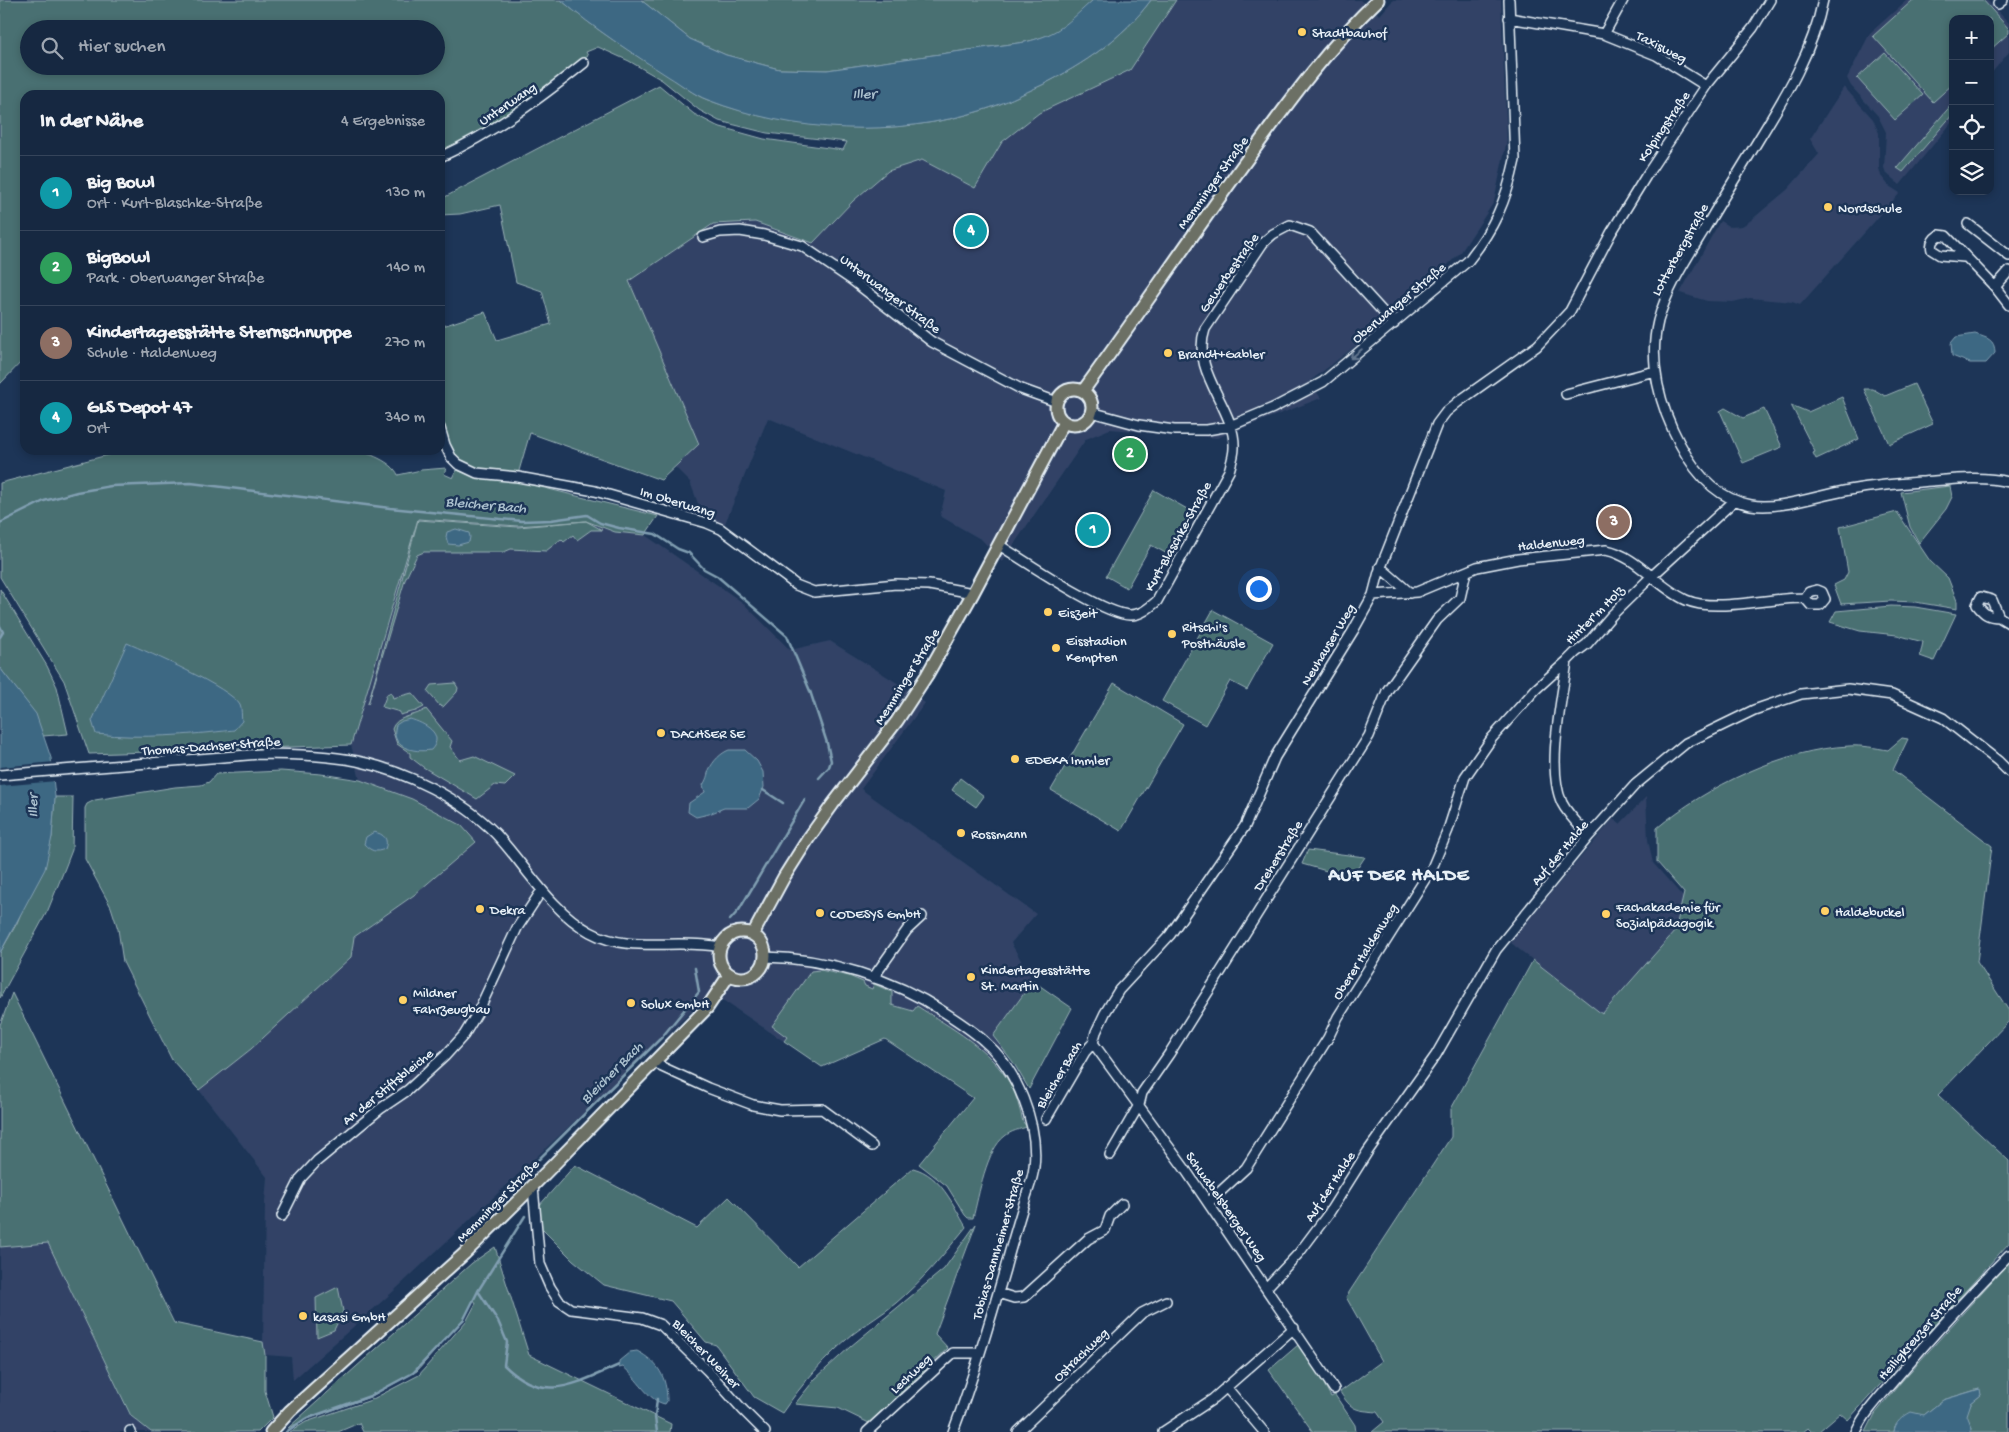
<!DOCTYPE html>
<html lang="de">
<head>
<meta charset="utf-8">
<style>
	body { margin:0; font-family:"Gochi Hand",sans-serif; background:#1f3048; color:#f1f3f6 }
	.controls { position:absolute; right:15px; top:15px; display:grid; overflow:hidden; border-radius:10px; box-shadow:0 2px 8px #0003 }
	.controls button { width:45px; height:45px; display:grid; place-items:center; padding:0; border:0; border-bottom:1px solid #35445a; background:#162841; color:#f1f3f6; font:25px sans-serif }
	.you { position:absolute; left:1258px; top:588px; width:18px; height:18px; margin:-12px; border:4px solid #fff; border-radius:50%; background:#1a73e8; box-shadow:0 0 0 8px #1a73e833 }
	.badge { display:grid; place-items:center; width:32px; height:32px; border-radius:50%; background:#ffd166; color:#fff; font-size:16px; font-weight:700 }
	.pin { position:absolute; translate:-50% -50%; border:2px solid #fff; box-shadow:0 1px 5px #0006 }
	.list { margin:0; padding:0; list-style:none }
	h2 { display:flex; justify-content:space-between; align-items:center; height:65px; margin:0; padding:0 20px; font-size:21px }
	h2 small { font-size:16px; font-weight:400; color:#9ea6b1 }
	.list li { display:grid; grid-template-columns:32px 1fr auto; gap:15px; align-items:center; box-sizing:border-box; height:75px; padding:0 20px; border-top:1px solid #35445a }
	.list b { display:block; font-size:19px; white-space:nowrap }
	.list p { margin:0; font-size:16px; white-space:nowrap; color:#9ea6b1 }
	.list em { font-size:16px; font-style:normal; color:#9ea6b1 }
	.icon { flex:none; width:28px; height:28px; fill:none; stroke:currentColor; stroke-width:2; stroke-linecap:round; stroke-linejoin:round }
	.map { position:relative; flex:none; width:2009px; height:1432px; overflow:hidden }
	.search { position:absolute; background:#162841; box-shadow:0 2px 8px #0003; left:20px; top:20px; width:425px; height:55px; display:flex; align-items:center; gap:12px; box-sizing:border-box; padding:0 18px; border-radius:28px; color:#9ea6b1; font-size:19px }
	.panel { position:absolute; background:#162841; box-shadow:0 2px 8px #0003; left:20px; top:90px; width:425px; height:365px; border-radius:15px }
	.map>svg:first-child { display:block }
</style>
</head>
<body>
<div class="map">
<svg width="2009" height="1432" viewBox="0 0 2009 1432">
	<rect width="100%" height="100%" fill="#1d3557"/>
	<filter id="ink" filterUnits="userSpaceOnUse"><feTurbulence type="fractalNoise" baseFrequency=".02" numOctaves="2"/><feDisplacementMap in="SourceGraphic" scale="10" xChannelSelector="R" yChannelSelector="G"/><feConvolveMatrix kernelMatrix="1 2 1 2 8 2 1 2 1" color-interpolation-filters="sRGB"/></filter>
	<g filter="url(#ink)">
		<path fill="#304366" d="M1176 0H1360L1380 15 1393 0H1501L1507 140 1494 202 1461 252 1398 313 1309 382 1321 398 1217 438 1110 429 1086 439 1002 562 982 540 940 516 946 491 768 418 724 526 703 517 690 482 675 467 699 444 628 281 713 224 755 222 813 243 853 201 888 171 922 160 975 188 1002 142 1039 113 1130 70Z
			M1907 0H1987L2009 23V52L1990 75V19H1953V121L1900 185 1886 173 1884 168 1886 132 1878 116 1851 86 1847 78 1870 33Z
			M1844 87 1873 119 1879 133V168L1881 176 1889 186 1900 193 1800 305 1792 302 1750 298 1733 302 1707 301 1680 293 1720 221 1730 227 1742 226 1750 221 1787 190 1819 154 1810 139Z
			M418 519 518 526 586 521 615 532 645 535 742 602 790 650 830 641 899 684 925 703 861 789 1036 914 1011 943 1033 981 993 1036 1006 1052 973 1098 885 1039 822 1067 724 1001 708 996 395 1290 293 1380 291 1357 265 1355 263 1342 265 1202 267 1177 199 1090 251 1049 353 938 414 895 412 799 360 780 351 745Z
			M1646 797 1648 840 1653 863 1683 897 1675 931 1602 1014 1511 943 1518 932 1613 819 1620 824Z
			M48 1242 130 1416 151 1432H0V1247Z"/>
		<path fill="#496f72" stroke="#98b0b5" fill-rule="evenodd" d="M0 0H561C594 29 632 53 669 76 681 84 694 95 708 100 792 132 897 138 983 110 1003 104 1022 94 1042 85 1084 64 1123 38 1151 0H1176L1130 70 1039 113 1002 142 975 188 922 160 888 171 853 201 813 243 755 222 713 224 629 281 699 444 661 480 530 433 516 481 658 516 645 535 615 532 586 521 518 526 418 519 351 745 89 754 64 681 0 577V483L127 450H354C367 452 393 462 398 475L421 470 446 468 444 474 453 478 457 470 472 476 477 469 454 457 440 412V327L485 312 497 340 551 324 542 291 516 282 500 205 460 214 440 215V195L443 198 659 85 694 114 717 126 764 139 843 150 847 142 767 133 719 121 699 110 662 80 629 61 598 47 586 52 588 56 490 129 440 154V95H25V358L0 384ZM29 29H436V66H29Z
			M641 0H1093C1068 24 1060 34 1025 42L827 70 779 69 726 55 690 39Z
			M1913 0H1983L2009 29V33L1990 50V19H1953V84L1933 102 1873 36Z
			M1885 53 1923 95 1895 120 1857 78Z
			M1953 103V114L1903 172 1897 168Z
			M1914 384 1933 424 1889 444 1864 389H1873L1885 396Z
			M1842 397 1859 439 1816 459 1813 453 1815 452 1791 405 1808 412Z
			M1725 408 1743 418 1764 409 1782 447 1743 463 1720 411Z
			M1950 486 1952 497 1946 509 1919 543 1910 527 1901 492Z
			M1154 490 1194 513 1171 556 1151 545 1127 588 1106 576Z
			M1897 512 1930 561 1948 578 1957 601V609L1915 602 1891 601 1841 604 1834 585 1844 580 1848 572 1840 527Z
			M418 520 518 527 586 521 602 530H591L577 540 573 535 564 542 561 539 546 551 511 549 504 552H424L417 555 405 580 368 704Z
			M0 589 47 666 57 687 68 734 43 736 35 714 0 668Z
			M1891 606 1915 607 1956 614 1934 661 1920 656 1923 642 1897 635 1860 631 1830 622 1836 611Z
			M1213 610 1273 643 1247 690 1230 681 1205 725 1162 701Z
			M455 683 458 688 457 692 443 707 440 706 427 691 431 685Z
			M1114 683 1183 724 1121 831 1051 790Z
			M391 692 393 698 412 693 424 707 416 711 400 715V712L382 707 387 694Z
			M426 709 452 741 450 747 460 760 474 756 515 776 505 786 495 785 477 799 423 767 410 757V753L397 744 392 729C396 715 416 717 426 709Z
			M1902 738 1908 739 1893 770 1992 846 1977 962 2009 1011V1021L1938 1095 2009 1161V1243L1848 1420 1840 1413 1818 1432H1812L1808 1428 1803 1432H1372L1384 1422 1377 1412C1356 1410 1352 1411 1340 1392L1382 1361 1346 1297 1451 1137V1109L1533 960 1602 1014 1675 931 1684 893 1657 862V828C1707 786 1784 749 1849 746 1862 745 1875 748 1888 750Z
			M281 771 321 774 360 780 412 799 461 825 476 842 414 895 354 937 351 957 251 1049 199 1090 172 1060 123 962 118 929 111 907 85 859V808L87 804 95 800 175 787 201 785 209 782 216 774Z
			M960 778 984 796 976 807 952 790Z
			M55 797H73L72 850 65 868 48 910 0 998V953L17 923 52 837Z
			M1308 850 1365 857 1351 878 1302 864Z
			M820 970 849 976 863 982 865 986 872 989 874 984 892 992V1005L913 1011 917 1006C951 1028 990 1048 1011 1085 1017 1097 1020 1110 1023 1122L1027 1127C1020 1129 1011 1131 1005 1136 986 1150 979 1195 973 1218H968L965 1215 947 1186 919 1164 973 1098 885 1039 822 1067 784 1041 787 1037 772 1026 811 971Z
			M1033 981 1072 1008 1029 1089 1013 1062 993 1036Z
			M12 993 174 1323 263 1342 265 1355V1391L273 1417 258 1432H151L131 1416 48 1243 0 1247V1025Z
			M575 1165 697 1228 729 1197 798 1267 913 1168C941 1175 953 1205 966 1227 944 1254 923 1280 896 1303 883 1314 867 1323 853 1334 825 1357 802 1384 782 1413L754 1397 716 1345 706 1342 671 1301 604 1285 573 1260 541 1228 538 1207Z
			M976 1224 935 1334 948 1348 869 1423 838 1408 795 1404 815 1379 851 1346 944 1269Z
			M495 1247 529 1355 671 1424 670 1432H363L359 1423 338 1432H290L306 1422 371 1400 419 1375 467 1320 476 1303 474 1300 464 1318 417 1371 370 1397 305 1420 288 1428 472 1263Z
			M2009 1262V1432H1970L1972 1428 1966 1415 1971 1403 1981 1395 1979 1389 1943 1400 1924 1415 1895 1426 1894 1432H1866L1875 1414 1901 1382Z
			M338 1287 343 1311 334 1330 317 1337 316 1298Z
			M1298 1345 1302 1347 1326 1381 1325 1386 1331 1397 1335 1395 1355 1425 1356 1432H1313L1269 1370Z"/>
		<path fill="#3d6883" stroke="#819fb2" d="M561 0H641L690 39 726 55 779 69 827 70 1025 42C1060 34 1067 23 1093 0H1151C1123 38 1084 64 1042 85 1022 94 1003 104 983 110 895 138 793 133 708 100 694 95 681 84 669 77 632 53 594 29 561 0Z
			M1975 334C1987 338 1995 339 1995 353L1986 363H1970L1952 356 1951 343 1956 337Z
			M456 529 469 533 470 537 469 542 458 545 448 544 446 537 447 532Z
			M127 643C148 652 231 688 240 705 242 709 241 716 242 721L234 730C188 735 143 739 96 734L92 721Z
			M0 668 36 714 51 758 55 797 52 837 45 869 0 953Z
			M410 719C424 723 446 734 431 750 414 753 389 748 396 725L402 721Z
			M729 750H745L757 761 763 772 764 787 759 799 748 808H724L709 814 696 817 688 812 689 803 705 792 703 785C707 779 707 776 709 770 713 761 721 753 729 750Z
			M374 832C384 834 389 839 385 849 375 853 371 851 364 844L366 837Z
			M637 1351C658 1362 667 1377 667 1401L665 1404C648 1401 637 1377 623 1367L619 1368V1361L630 1352Z
			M1980 1389 1981 1395 1971 1403 1967 1415 1972 1428 1970 1432H1894C1895 1422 1902 1417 1911 1412L1924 1415 1943 1400Z"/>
		<path fill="#1d3557" d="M54 762 56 781 0 786V767Z"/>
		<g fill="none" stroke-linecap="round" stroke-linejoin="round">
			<path stroke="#819fb2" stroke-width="2.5" d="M0 523 44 501 77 492 111 486 191 483 390 508 522 521 551 520 587 515 600 523 619 528 655 534 678 549 689 553 704 569 717 576 787 636 810 691 827 743 831 761 829 767 819 778
				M0 626 3 632 0 637
				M763 790 783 803
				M730 920 739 910 805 799
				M524 1184 527 1171 662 1037 699 992 695 968
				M525 1216 478 1291 498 1321 507 1342 504 1365C544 1405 576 1383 619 1365
				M657 1399 655 1417 657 1432
				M286 1432 305 1419 370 1396 413 1373 464 1319 478 1291"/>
			<defs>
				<path id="minor" d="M1823 0C1813 51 1786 95 1759 139 1741 169 1722 199 1704 230 1687 258 1667 288 1658 321 1648 363 1660 407 1680 444 1695 473 1718 499 1751 505 1778 510 1816 496 1844 491 1869 486 1894 484 1920 482 1949 480 1980 475 2009 482
					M1998 4 2003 0
					M1509 18 1604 34 1656 55 1706 86
					M1604 34 1623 0
					M440 157C493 133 539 99 584 63
					M1968 224 2009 256
					M703 237 720 232 740 231 764 235 802 246 852 280 932 342 1021 389 1057 402
					M1964 257 1940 255 1932 250C1930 243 1933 239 1939 235L1946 236 1995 287 2009 305
					M1995 287 2009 271
					M1566 394 1655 371
					M1091 412 1139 425 1174 430H1207L1230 426 1273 408 1323 382 1468 261C1494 228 1506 202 1515 160L1509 0
					M440 428 445 445 451 457 458 464 477 473 518 477 595 491 707 523 721 529 787 578 796 585 814 592 896 584 929 585 973 593
					M999 545C1025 561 1104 615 1130 615 1141 615 1149 608 1157 601L1229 471C1231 464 1234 455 1234 448 1236 408 1190 373 1205 329L1263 243 1273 234 1290 225 1310 232 1394 324
					M1380 567 1410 593
					M1373 595 1417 592 1477 567 1518 559 1606 550C1637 556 1657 587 1686 600 1715 613 1772 597 1805 598L1811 605H1820L1825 599 1822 592 1817 590 1809 592 1805 598
					M1999 617C1988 617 1984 614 1977 605L1981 597 1992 600 1999 617 2009 623
					M0 775 260 754C292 754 326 755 357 761 405 771 462 799 496 834 526 866 550 910 590 932 630 954 677 938 720 947
					M1589 836C1580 826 1568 815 1562 803 1546 769 1562 699 1567 661L1575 653 1587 644 1612 615 1651 577 1734 501
					M765 957C826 958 894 979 944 1012 958 1021 972 1030 984 1041 1017 1069 1039 1125 1034 1167 1033 1178 1028 1190 1025 1200 1018 1223 1011 1246 1005 1269 989 1324 973 1379 953 1432
					M873 978 907 930 922 916
					M1093 1043 1185 1169 1334 1389
					M656 1061 662 1067 708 1088 753 1105 780 1110 822 1109 872 1146
					M1046 1119 1085 1052 1093 1043 1096 1032 1105 1013 1119 990 1170 935 1245 826 1275 757 1353 631 1373 595 1379 572 1437 424 1446 412 1458 402 1537 346 1570 311 1611 233 1646 176 1706 86 1753 28 1770 0
					M1110 1155 1139 1105 1142 1093 1169 1054 1369 736 1387 691 1437 620 1460 598 1466 572
					M533 1187 540 1264 550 1287 559 1301 571 1309 642 1318 661 1325 708 1371 743 1410 765 1432
					M1208 1203 1246 1168 1328 1038 1338 1017 1432 868 1448 830 1465 777 1492 738 1536 689 1567 661
					M282 1216 301 1178 317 1161 380 1109 408 1090 445 1056 464 1035 478 1012 517 928 542 890
					M1266 1288 1299 1253 1329 1213 1368 1151 1436 1055 1496 950 1589 836 1635 785 1686 743 1754 710 1801 694 1848 689 1892 695 1943 718 1998 761 2009 772
					M998 1293 1014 1298 1024 1297 1088 1239 1105 1230 1110 1216 1122 1204
					M1226 1387 1264 1432
					M130 1431 131 1432
					M867 1432 953 1353H979
					M1018 1432 1142 1313 1166 1301
					M1163 1432 1213 1399 1294 1328
					M1856 1432C1865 1411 1883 1394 1897 1377 1933 1335 1970 1294 2009 1255"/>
				<path id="major" d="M1056 407a18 18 0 1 1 36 0a18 18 0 1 1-36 0Z
					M1083 391C1139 314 1192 235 1248 158 1288 103 1329 46 1378 0
					M719 955a23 23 0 1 1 46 0a23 23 0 1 1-46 0Z
					M753 934 784 877 808 839 833 804 897 721 927 675 973 593 1064 422
					M271 1432 290 1411 464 1254 520 1199 707 1008 729 975"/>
			</defs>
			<use href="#minor" stroke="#e8f1f8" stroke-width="12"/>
			<use href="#major" stroke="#e8f1f8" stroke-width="15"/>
			<use href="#minor" stroke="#1d3557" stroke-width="9"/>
			<use href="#major" stroke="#6c7065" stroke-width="11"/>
		</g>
		<defs><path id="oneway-shaft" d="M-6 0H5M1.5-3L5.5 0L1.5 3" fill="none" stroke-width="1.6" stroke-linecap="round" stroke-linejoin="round" transform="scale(1.25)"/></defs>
		<use stroke="#64778f" href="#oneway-shaft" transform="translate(1356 354) rotate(141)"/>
	</g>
	<g fill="#ffd166" stroke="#1d3557" stroke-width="2">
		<circle cx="1302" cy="32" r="5"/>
		<circle cx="1828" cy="207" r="5"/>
		<circle cx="1168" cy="353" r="5"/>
		<circle cx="1048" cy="612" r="5"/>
		<circle cx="1172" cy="634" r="5"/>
		<circle cx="1056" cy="648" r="5"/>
		<circle cx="661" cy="733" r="5"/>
		<circle cx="1015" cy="759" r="5"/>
		<circle cx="961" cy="833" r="5"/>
		<circle cx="480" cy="909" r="5"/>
		<circle cx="1825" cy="911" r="5"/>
		<circle cx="820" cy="913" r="5"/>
		<circle cx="1606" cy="914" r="5"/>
		<circle cx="971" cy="977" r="5"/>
		<circle cx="403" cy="1000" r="5"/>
		<circle cx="631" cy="1003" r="5"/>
		<circle cx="303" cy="1316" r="5"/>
	</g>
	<g text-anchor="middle" stroke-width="5" stroke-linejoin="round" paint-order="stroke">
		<g font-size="14" fill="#e8f1f8" stroke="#1d3557" text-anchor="start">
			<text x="1312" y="37">Stadtbauhof</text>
			<text x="1838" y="212">Nordschule</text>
			<text x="1178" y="358">Brandt+Gabler</text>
			<text x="1058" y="617">Eiszeit</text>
			<text x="1182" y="631">Ritschi's<tspan x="1182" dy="16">Posthäusle</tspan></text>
			<text x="1066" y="645">Eisstadion<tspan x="1066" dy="16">Kempten</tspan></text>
			<text x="671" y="738">DACHSER SE</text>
			<text x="1025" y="764">EDEKA Immler</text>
			<text x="971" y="838">Rossmann</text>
			<text x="1616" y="911">Fachakademie für<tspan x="1616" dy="16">Sozialpädagogik</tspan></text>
			<text x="490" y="914">Dekra</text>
			<text x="1835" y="916">Haldebuckel</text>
			<text x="830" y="918">CODESYS GmbH</text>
			<text x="981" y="974">Kindertagesstätte<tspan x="981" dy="16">St. Martin</tspan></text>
			<text x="413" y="997">Mildner<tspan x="413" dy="16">Fahrzeugbau</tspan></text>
			<text x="641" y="1008">Solux GmbH</text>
			<text x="313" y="1321">kasasi GmbH</text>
		</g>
		<g font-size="14" fill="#e8f1f8" stroke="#1d3557">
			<text transform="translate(1662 46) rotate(27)" y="5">Taxisweg</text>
			<text transform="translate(507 103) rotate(-34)" y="5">Unterwang</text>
			<text transform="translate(1663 126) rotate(-56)" y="5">Kolpingstraße</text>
			<text transform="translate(1212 182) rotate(-54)" y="5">Memminger Straße</text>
			<text transform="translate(1679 249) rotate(-61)" y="5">Lotterbergstraße</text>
			<text transform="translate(1228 272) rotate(-55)" y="5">Gewerbestraße</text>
			<text transform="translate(891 293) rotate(37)" y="5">Unterwanger Straße</text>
			<text transform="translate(1398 302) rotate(-40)" y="5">Oberwanger Straße</text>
			<text transform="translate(678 501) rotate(17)" y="5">Im Oberwang</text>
			<text transform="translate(1177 536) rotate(-61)" y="5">Kurt-Blaschke-Straße</text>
			<text transform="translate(1551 542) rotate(-6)" y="5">Haldenweg</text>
			<text transform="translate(1594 614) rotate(-45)" y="5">Hinter'm Holz</text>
			<text transform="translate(1327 644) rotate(-59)" y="5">Neuhauser Weg</text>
			<text transform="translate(906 676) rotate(-58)" y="5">Memminger Straße</text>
			<text transform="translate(211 745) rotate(-4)" y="5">Thomas-Dachser-Straße</text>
			<text transform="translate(1559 852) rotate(-50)" y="5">Auf der Halde</text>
			<text transform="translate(1277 855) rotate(-58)" y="5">Dreherstraße</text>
			<text transform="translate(1364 951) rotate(-58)" y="5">Oberer Haldenweg</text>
			<text transform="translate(1058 1074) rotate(-59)" y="5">Bleicher Bach</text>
			<text transform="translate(387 1086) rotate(-39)" y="5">An der Stiftsbleiche</text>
			<text transform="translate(1329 1186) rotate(-57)" y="5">Auf der Halde</text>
			<text transform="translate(497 1200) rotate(-45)" y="5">Memminger Straße</text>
			<text transform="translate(1227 1206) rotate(55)" y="5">Schwabelsberger Weg</text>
			<text transform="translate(997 1244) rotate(-74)" y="5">Tobias-Dannheimer-Straße</text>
			<text transform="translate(1919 1332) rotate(-49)" y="5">Heiligkreuzer Straße</text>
			<text transform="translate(707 1353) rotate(46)" y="5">Bleicher Weiher</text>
			<text transform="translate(1080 1354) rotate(-44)" y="5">Ostrachweg</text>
			<text transform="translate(910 1373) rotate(-43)" y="5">Lechweg</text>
		</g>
		<g font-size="15" font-style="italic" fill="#acc1cf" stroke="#1d3557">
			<text transform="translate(864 93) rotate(-1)" y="5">Iller</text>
			<text transform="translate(486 504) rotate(5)" y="5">Bleicher Bach</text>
			<text transform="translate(32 806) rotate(-91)" y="5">Iller</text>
			<text transform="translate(611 1072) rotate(-45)" y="5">Bleicher Bach</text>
		</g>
		<g font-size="19" font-weight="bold" letter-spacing="1" fill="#e8f1f8" stroke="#1d3557">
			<text x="1399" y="880">AUF DER HALDE</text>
		</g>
	</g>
</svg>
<div class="controls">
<button>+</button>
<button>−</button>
<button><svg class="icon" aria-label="locate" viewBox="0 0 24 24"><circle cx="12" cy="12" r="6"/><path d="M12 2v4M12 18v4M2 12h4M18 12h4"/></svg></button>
<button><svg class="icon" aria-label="layers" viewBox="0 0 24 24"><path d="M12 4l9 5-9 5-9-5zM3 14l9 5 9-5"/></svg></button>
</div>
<div class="you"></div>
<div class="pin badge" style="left:1093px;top:530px;background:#0f9aa8">1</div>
<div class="pin badge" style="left:1130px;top:454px;background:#2e9e5b">2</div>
<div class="pin badge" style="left:1614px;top:522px;background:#8d6e63">3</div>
<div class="pin badge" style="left:971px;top:231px;background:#0f9aa8">4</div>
<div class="search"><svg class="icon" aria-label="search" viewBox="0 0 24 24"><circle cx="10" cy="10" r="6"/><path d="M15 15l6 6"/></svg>Hier suchen</div>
<section class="panel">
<h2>In der Nähe<small>4 Ergebnisse</small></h2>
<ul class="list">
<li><span class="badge" style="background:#0f9aa8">1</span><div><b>Big Bowl</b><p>Ort · Kurt-Blaschke-Straße</p></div><em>130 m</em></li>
<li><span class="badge" style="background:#2e9e5b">2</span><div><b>BigBowl</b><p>Park · Oberwanger Straße</p></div><em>140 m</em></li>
<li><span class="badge" style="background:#8d6e63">3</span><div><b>Kindertagesstätte Sternschnuppe</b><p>Schule · Haldenweg</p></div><em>270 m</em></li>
<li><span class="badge" style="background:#0f9aa8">4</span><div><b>GLS Depot 47</b><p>Ort</p></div><em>340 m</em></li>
</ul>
</section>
</div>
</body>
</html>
